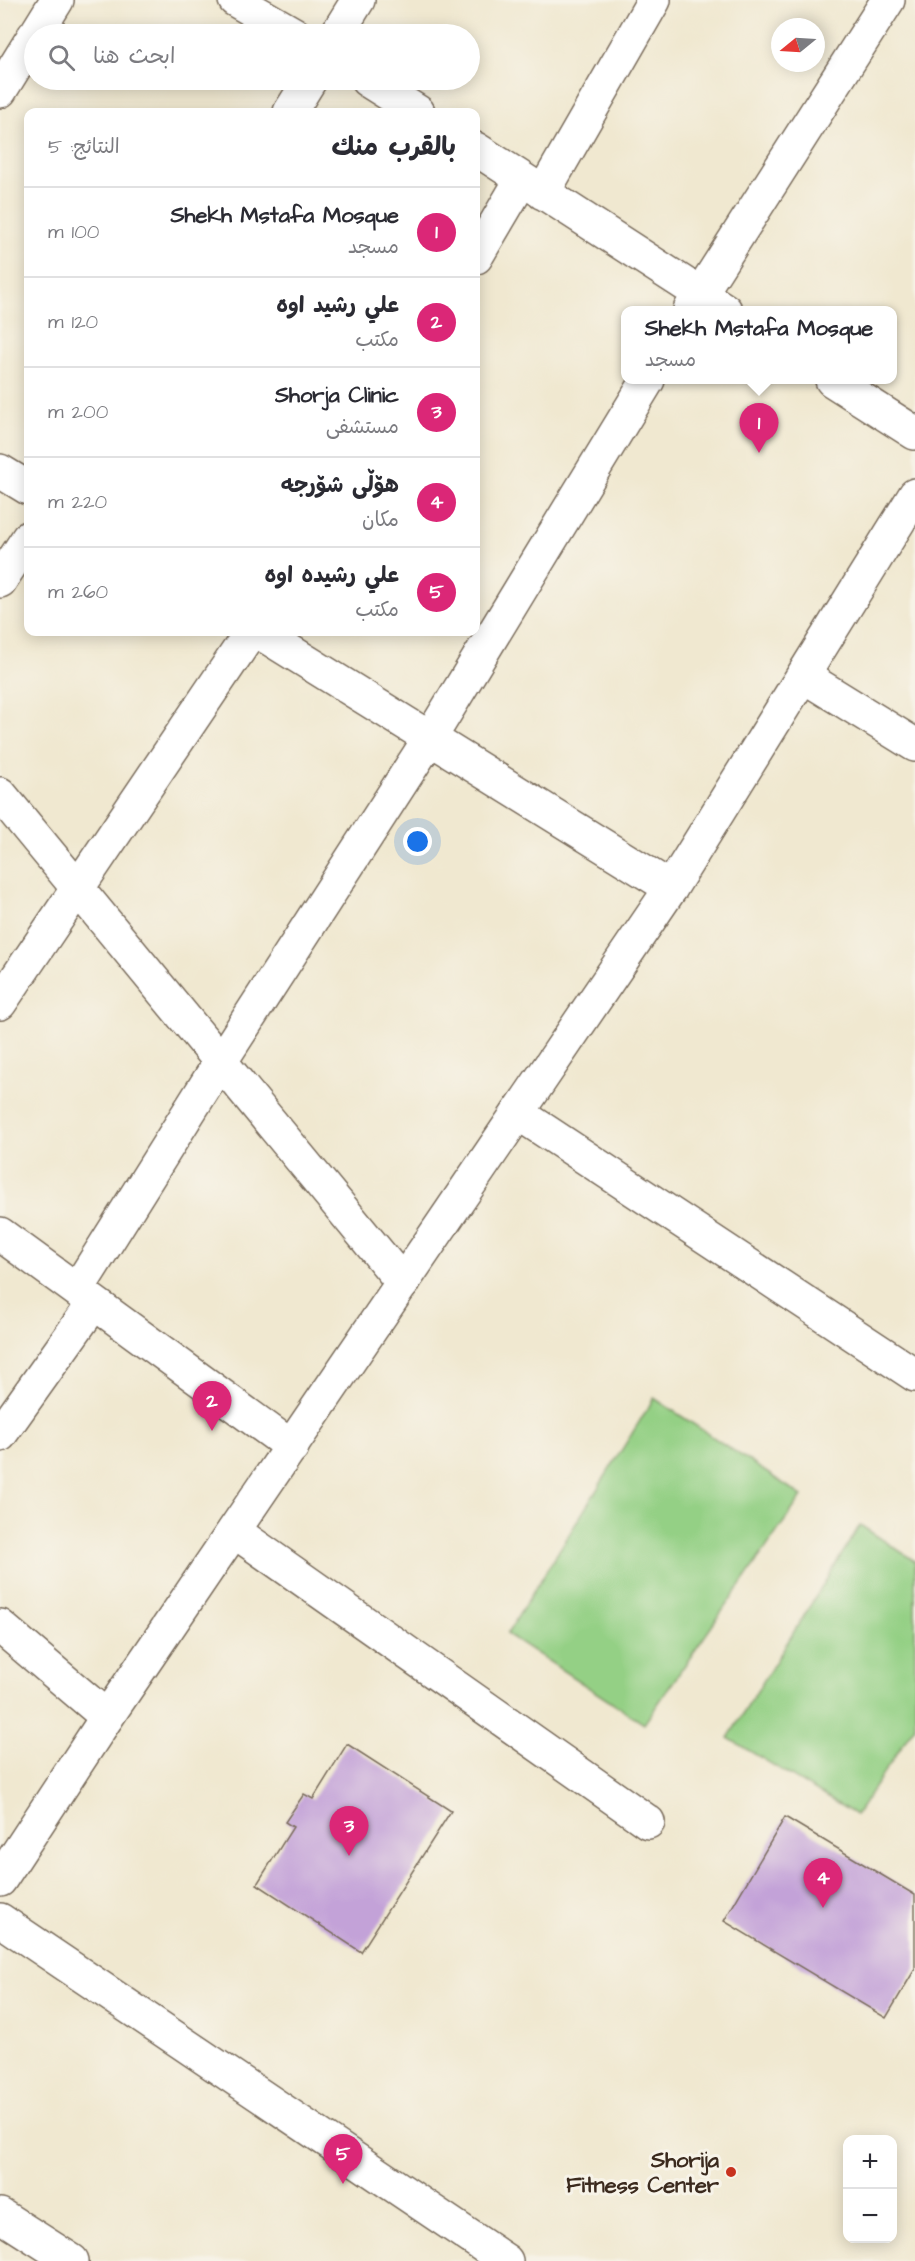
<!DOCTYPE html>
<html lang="ar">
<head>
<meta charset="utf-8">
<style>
	body { margin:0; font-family:"Architects Daughter","Playpen Sans Arabic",sans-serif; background:#f7f7f7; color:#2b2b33; direction:rtl }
	.controls { position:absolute; right:18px; bottom:18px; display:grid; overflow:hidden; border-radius:12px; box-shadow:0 3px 15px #0003 }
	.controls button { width:54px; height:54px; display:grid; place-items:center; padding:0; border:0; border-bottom:2px solid #e1e1e2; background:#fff; color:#2b2b33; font:30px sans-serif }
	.compass { position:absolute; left:771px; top:18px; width:54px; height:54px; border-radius:50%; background:#fff; box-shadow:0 3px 15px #0003; rotate:252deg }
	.you { position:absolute; left:418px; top:842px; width:21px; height:21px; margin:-15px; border:4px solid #fff; border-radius:50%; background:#1a73e8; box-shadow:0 0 0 9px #1a73e833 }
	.badge { display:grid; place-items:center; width:39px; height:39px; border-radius:50%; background:#db2777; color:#fff; font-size:20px; font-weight:700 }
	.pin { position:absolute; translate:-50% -50px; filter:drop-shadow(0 2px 3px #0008) }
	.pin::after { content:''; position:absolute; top:32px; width:21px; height:18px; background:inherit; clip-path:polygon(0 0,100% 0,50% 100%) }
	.popup { position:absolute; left:621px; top:306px; width:276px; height:78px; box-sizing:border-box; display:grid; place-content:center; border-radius:12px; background:#fff; filter:drop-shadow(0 2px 4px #0005); font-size:20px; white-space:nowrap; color:#7c7c81 }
	.popup b { font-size:22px; color:#2b2b33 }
	.popup::after { content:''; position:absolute; left:50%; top:100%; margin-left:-12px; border:12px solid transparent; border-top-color:#fff }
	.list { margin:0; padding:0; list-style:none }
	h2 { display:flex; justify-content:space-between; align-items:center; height:78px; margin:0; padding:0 24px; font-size:26px }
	h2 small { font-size:20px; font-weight:400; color:#7c7c81 }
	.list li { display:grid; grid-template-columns:39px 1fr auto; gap:18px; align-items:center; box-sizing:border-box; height:90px; padding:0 24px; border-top:2px solid #e1e1e2 }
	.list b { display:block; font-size:22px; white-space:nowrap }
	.list p { margin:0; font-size:20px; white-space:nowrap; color:#7c7c81 }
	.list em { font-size:20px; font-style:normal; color:#7c7c81 }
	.icon { flex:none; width:33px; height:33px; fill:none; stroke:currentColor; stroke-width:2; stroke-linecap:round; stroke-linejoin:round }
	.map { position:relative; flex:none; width:915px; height:2261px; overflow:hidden; direction:ltr }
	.search { position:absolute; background:#fff; box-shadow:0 3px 15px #0003; left:24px; top:24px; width:456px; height:66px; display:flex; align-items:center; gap:15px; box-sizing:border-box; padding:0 21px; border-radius:33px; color:#7c7c81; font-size:22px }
	.panel { position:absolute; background:#fff; box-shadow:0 3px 15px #0003; left:24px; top:108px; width:456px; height:528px; border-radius:12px; direction:rtl }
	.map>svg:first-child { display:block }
</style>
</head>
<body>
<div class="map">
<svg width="915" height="2261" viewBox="0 0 915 2261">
	<rect width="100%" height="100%" fill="#f7f3e8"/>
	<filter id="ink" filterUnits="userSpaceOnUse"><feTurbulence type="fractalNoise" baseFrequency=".0167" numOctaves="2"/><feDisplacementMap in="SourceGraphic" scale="12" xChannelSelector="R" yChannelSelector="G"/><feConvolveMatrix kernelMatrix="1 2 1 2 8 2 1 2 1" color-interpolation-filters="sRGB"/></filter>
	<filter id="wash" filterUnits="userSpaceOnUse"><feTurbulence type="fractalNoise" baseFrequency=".008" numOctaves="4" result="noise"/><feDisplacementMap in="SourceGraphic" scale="24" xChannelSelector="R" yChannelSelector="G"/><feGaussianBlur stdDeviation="1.35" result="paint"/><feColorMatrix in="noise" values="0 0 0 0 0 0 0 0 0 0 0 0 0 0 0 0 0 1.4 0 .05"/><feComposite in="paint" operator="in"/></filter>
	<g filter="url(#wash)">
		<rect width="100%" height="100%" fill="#f0e8d0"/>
		<path fill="#94d085" stroke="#687d52" stroke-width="1.5" d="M654 1398 802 1496 644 1724 507 1634Z
			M860 1525 915 1561V1726L856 1815 728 1738Z"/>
		<g id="blocks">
			<path fill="#c3a2d8" d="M347 1744 451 1811 361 1952 257 1884 293 1827 285 1822 304 1794 313 1799Z
				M785 1817 915 1895V1969L886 2018 724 1921Z"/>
		</g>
	</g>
	<g filter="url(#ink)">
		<use href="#blocks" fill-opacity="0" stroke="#7a6c5c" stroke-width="1.5"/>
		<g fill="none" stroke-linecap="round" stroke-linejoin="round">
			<defs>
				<path id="minor" d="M235 0 294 34
					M36 34 57 0
					M337 34 358 0
					M367 80 418 112
					M0 91 34 36
					M290 112 310 80
					M476 149 725 310
					M543 193 654 0
					M476 257 522 179
					M690 310 888 0
					M832 380 915 433
					M0 471 28 488
					M0 581 28 538
					M259 632 671 888
					M805 677 915 745
					M0 794 403 1283
					M0 1003 251 632
					M518 1113 915 1375
					M0 1234 292 1447
					M77 1290 221 1061 430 738 648 380
					M0 1435 94 1303
					M234 1531 648 1822
					M0 1626 107 1717
					M0 1920 506 2261
					M0 2215 72 2261"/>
				<path id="tertiary" d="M0 1880 107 1717 671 888 915 495"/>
			</defs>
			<use href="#minor" stroke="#7a6c5c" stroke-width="36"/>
			<use href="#tertiary" stroke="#7a6c5c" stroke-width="36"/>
			<use href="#minor" stroke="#fff" stroke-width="33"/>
			<use href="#tertiary" stroke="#fff" stroke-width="33"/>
		</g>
	</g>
	<circle fill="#c8321e" stroke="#f7f3e8" stroke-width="2" cx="731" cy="2172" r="6"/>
	<g text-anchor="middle" stroke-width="6" stroke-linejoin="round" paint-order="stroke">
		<g font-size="22" font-weight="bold" fill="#3b2a1e" stroke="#f7f3e8" text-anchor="end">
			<text x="719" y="2167">Shorija<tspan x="719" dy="25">Fitness Center</tspan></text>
		</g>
	</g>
</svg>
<div class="controls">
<button>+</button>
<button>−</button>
</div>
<svg class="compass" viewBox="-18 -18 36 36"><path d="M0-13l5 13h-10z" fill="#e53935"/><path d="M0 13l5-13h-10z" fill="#7c7c81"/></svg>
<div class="you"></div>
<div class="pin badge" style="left:759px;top:453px">1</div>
<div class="popup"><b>Shekh Mstafa Mosque</b>مسجد</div>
<div class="pin badge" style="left:212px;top:1431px">2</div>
<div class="pin badge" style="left:349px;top:1856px">3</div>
<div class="pin badge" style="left:823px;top:1908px">4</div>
<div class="pin badge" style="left:343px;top:2184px">5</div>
<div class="search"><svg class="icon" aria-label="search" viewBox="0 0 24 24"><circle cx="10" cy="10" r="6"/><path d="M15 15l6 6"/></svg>ابحث هنا</div>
<section class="panel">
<h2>بالقرب منك<small>النتائج: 5</small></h2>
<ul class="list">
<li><span class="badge">1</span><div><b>Shekh Mstafa Mosque</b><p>مسجد</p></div><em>100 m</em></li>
<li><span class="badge">2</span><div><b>علي رشيد اوه</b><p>مكتب</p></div><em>120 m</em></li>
<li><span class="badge">3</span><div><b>Shorja Clinic</b><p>مستشفى</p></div><em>200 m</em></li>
<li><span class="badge">4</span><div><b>هۆڵی شۆرجە</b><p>مكان</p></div><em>220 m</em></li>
<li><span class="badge">5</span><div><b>علي رشيده اوه</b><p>مكتب</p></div><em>260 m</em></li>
</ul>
</section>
</div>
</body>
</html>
